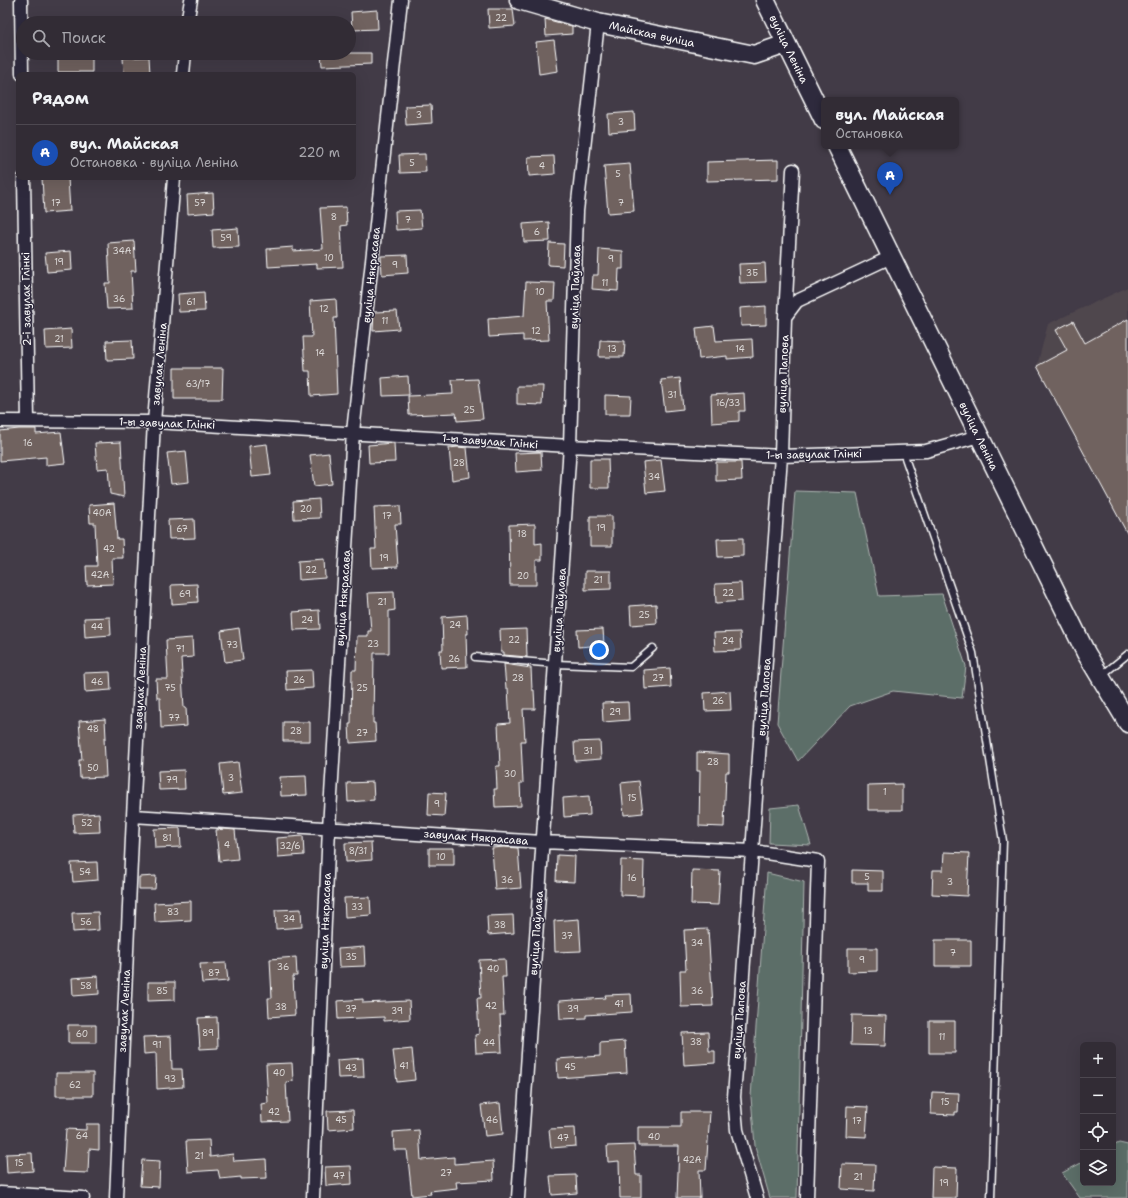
<!DOCTYPE html>
<html lang="ru">
<head>
<meta charset="utf-8">
<style>
	body { margin:0; font-family:"Shantell Sans",sans-serif; background:#3a343d; color:#f1f3f6 }
	.controls { position:absolute; right:12px; bottom:12px; display:grid; overflow:hidden; border-radius:6px; box-shadow:0 4px 16px #0002 }
	.controls button { width:36px; height:36px; display:grid; place-items:center; padding:0; border:0; border-bottom:1px solid #4d4850; background:#322c35; color:#f1f3f6; font:20px sans-serif }
	.you { position:absolute; left:599px; top:650px; width:14px; height:14px; margin:-10px; border:3px solid #fff; border-radius:50%; background:#1a73e8; box-shadow:0 0 0 6px #1a73e833 }
	.badge { display:grid; place-items:center; width:26px; height:26px; border-radius:50%; background:#8abfa5; color:#fff; font-size:13px; font-weight:700 }
	.pin { position:absolute; translate:-50% -33px; filter:drop-shadow(0 1px 2px #0008) }
	.pin::after { content:''; position:absolute; top:21px; width:14px; height:12px; background:inherit; clip-path:polygon(0 0,100% 0,50% 100%) }
	.popup { position:absolute; left:821px; top:97px; width:138px; height:52px; box-sizing:border-box; display:grid; place-content:center; border-radius:6px; background:#322c35; filter:drop-shadow(0 1px 3px #0005); font-size:13px; white-space:nowrap; color:#a8a7ad }
	.popup b { font-size:15px; color:#f1f3f6 }
	.popup::after { content:''; position:absolute; left:50%; top:100%; margin-left:-8px; border:8px solid transparent; border-top-color:#322c35 }
	.list { margin:0; padding:0; list-style:none }
	h2 { display:flex; justify-content:space-between; align-items:center; height:52px; margin:0; padding:0 16px; font-size:17px }
	h2 small { font-size:13px; font-weight:400; color:#a8a7ad }
	.list li { display:grid; grid-template-columns:26px 1fr auto; gap:12px; align-items:center; box-sizing:border-box; height:56px; padding:0 16px; border-top:1px solid #4d4850 }
	.list b { display:block; font-size:15px; white-space:nowrap }
	.list p { margin:0; font-size:13px; white-space:nowrap; color:#a8a7ad }
	.list em { font-size:13px; font-style:normal; color:#a8a7ad }
	.icon { flex:none; width:22px; height:22px; fill:none; stroke:currentColor; stroke-width:2; stroke-linecap:round; stroke-linejoin:round }
	.map { position:relative; flex:none; width:1128px; height:1198px; overflow:hidden }
	.search { position:absolute; background:#322c35; box-shadow:0 4px 16px #0002; left:16px; top:16px; width:340px; height:44px; display:flex; align-items:center; gap:10px; box-sizing:border-box; padding:0 14px; border-radius:22px; color:#a8a7ad; font-size:15px }
	.panel { position:absolute; background:#322c35; box-shadow:0 4px 16px #0002; left:16px; top:72px; width:340px; height:108px; border-radius:6px }
	.map>svg:first-child { display:block }
</style>
</head>
<body>
<div class="map">
<svg width="1128" height="1198" viewBox="0 0 1128 1198">
	<rect width="100%" height="100%" fill="#423b47"/>
	<filter id="ink" filterUnits="userSpaceOnUse"><feTurbulence type="fractalNoise" baseFrequency=".025" numOctaves="2"/><feDisplacementMap in="SourceGraphic" scale="8" xChannelSelector="R" yChannelSelector="G"/><feConvolveMatrix kernelMatrix="1 2 1 2 8 2 1 2 1" color-interpolation-filters="sRGB"/></filter>
	<g filter="url(#ink)">
		<path fill="#50474e" d="M1128 287V535L1037 366 1048 324Z"/>
		<path fill="#5c6e67" stroke="#aeb6b3" d="M795 491 857 493 879 596 942 594 966 666 962 698 893 691 850 706 798 761 777 723Z
			M799 805 811 845 769 843 770 808Z
			M767 873 804 882 797 1198H770L755 1146 751 1097Z
			M1119 1143 1128 1145V1198H1080L1062 1173 1083 1162V1183H1113V1146Z"/>
		<path fill="#70625e" stroke="#fff" d="M488 9H513L515 26 489 28Z
			M377 10 378 29 352 30 351 12Z
			M545 19 572 26V34L546 36Z
			M554 40 558 71 539 74 536 42Z
			M58 53H92V72H58Z
			M321 53H371V64L322 66Z
			M149 57 150 74H124L123 58Z
			M431 105 432 123 406 125 405 106Z
			M634 112 635 130 609 132 608 114Z
			M425 154 426 172 400 173 399 155Z
			M554 156 555 174 529 176 528 157Z
			M778 160V179L707 181V162Z
			M630 164 634 211 608 213 604 166Z
			M42 178H68L70 211 44 213Z
			M213 193 214 212 188 214 187 195Z
			M346 207 347 225 341 226 343 267 317 268V264L268 267 267 249 293 247V251L323 249 320 208Z
			M420 210 422 228 396 230 395 211Z
			M549 222 550 241 524 242 523 224Z
			M238 228 239 247 213 248 212 230Z
			M134 241 136 271H131L133 308 107 309 105 283H110L108 243Z
			M549 243 564 244 563 266 548 265Z
			M599 249 623 251V269H619L618 291 592 289 593 275H598Z
			M71 251 72 270 47 272 45 253Z
			M407 255 408 273 382 275 381 256Z
			M765 263 766 282 740 283 739 264Z
			M526 282 555 283 554 301H547L549 340 523 341V335L489 337 488 319 524 316Z
			M204 292 205 311 179 312 178 294Z
			M336 299 337 318H334L337 394 311 396 310 371H305L303 337H312L310 301Z
			M766 306V325L741 326 740 308Z
			M397 311 399 329 373 331 374 312Z
			M1128 319V535L1037 366 1067 350 1056 330 1073 321 1085 343Z
			M714 326 716 341 752 339 753 357 727 359V356L699 359 696 328Z
			M71 329 72 348 46 349 45 331Z
			M132 340 133 359 107 360 106 341Z
			M600 340 625 341 624 357H599Z
			M174 368H223L222 399H174Z
			M408 376 409 395 383 396 382 378Z
			M680 378 683 409 665 411 661 380Z
			M478 379 483 419 457 421 456 413 409 415 408 396 453 394 452 380Z
			M517 386H543L542 405 517 404Z
			M744 393 745 411H739V421L712 423 711 395Z
			M605 395 631 396 630 414H605Z
			M19 429H36V434L61 432 65 463 46 465V457L0 461V431Z
			M121 442 122 460 124 497 110 494 108 468 97 469 95 443Z
			M394 443 395 462 369 463 368 445Z
			M267 444 271 475 252 477 249 446Z
			M458 447 467 448 470 477 452 480 449 448Z
			M186 451 189 482 171 484 167 453Z
			M541 452 542 470 516 472 515 453Z
			M329 453 332 484 314 486 310 455Z
			M590 459H608L609 488H590Z
			M661 460 665 491 646 493 643 462Z
			M716 462H741L742 480 716 481Z
			M319 499 320 518 294 519 293 501Z
			M114 503 117 539H122L123 558H112L113 584 87 585 86 566H97L95 523H90L89 505Z
			M400 506 401 524H395L398 567 372 568 371 549H376L374 507Z
			M590 516H612V546H590Z
			M194 519 195 538 169 539 168 520Z
			M535 524V544L542 543V560H536V585H510L509 525Z
			M743 538V556L718 557 717 539Z
			M324 559 325 578 299 580 298 561Z
			M585 571H611V589L585 590Z
			M741 583 742 601 716 603 715 584Z
			M197 584 198 602 172 604 171 585Z
			M394 592 395 610 389 611V653H374L373 723H375L376 741 350 743 349 724H351L352 670H356L357 636H368V631H371L368 593Z
			M656 604 657 623 631 625 630 606Z
			M319 610 320 629 294 630 293 612Z
			M467 615 468 634H466L467 667 441 668 440 650H443L442 617Z
			M110 617 111 635 85 637 84 618Z
			M239 628 243 660 225 662 221 631Z
			M526 629 527 657 504 655V652H501L500 630Z
			M603 629 604 645 578 647 577 630Z
			M740 632 741 650 715 651 714 633Z
			M192 638 193 657 181 658 184 708H186L187 726 161 728 160 698H157L156 679H168L166 640Z
			M504 664 531 668 532 690H534L535 709H523L525 741H521L523 783H520L521 806 495 807 494 789H497L496 766H500L498 724 510 723 508 688H506Z
			M670 668 671 687 645 689 644 670Z
			M312 670 313 688 287 690 286 671Z
			M110 672 111 690 85 692 84 673Z
			M730 691 731 710 705 711 704 693Z
			M628 702 629 720 603 722 602 703Z
			M105 719 106 738H104L106 777 80 778 79 760H82L79 721Z
			M283 722H310V741H283Z
			M600 741 601 759 575 761 574 742Z
			M697 752 729 754V772H726L724 827 699 826 700 771H697Z
			M238 762 242 793 223 795 220 764Z
			M184 770 185 789 159 790 158 771Z
			M306 776 307 795 281 796 280 777Z
			M639 781 643 813 624 815 621 783Z
			M373 782 374 800 348 802 347 783Z
			M902 784V810H868V785Z
			M429 792 446 793 444 816 428 815Z
			M589 796 590 815 564 817 563 798Z
			M99 813 100 832 74 833 73 815Z
			M180 828 181 847 155 848 154 829Z
			M224 829 235 830 238 859 219 861 216 830Z
			M303 836 304 855 278 857 277 838Z
			M371 842 372 860 346 862 345 843Z
			M504 847 518 848 521 888 495 890 492 848Z
			M429 848H454V865H429Z
			M944 852 969 853 967 896 932 894 933 870H943Z
			M557 855 575 856 574 882 556 881Z
			M621 860 644 861 643 896 620 895Z
			M97 862 98 880 73 882 71 863Z
			M692 870 720 871 718 905 691 904Z
			M852 870 883 871V891H868V883H852Z
			M156 876 155 889H139V877Z
			M370 897 371 915 345 917 344 898Z
			M191 901V920L155 922 154 903Z
			M301 909 302 927 276 929 275 910Z
			M98 912 99 930 73 932 72 913Z
			M513 915 514 933 488 935 487 916Z
			M579 919 581 951 555 952 554 921Z
			M708 929 713 1006 681 1007 680 970H686L684 930Z
			M935 940H971V966H935Z
			M364 947 365 966 339 967 338 949Z
			M848 948H877V971L848 972Z
			M296 957 297 976H293L295 1015 269 1017 268 998H272L270 959Z
			M505 959 506 977H502L504 1015H500L502 1052 476 1053 475 1035 479 1034 477 998H481L479 960Z
			M226 963 228 981 202 983 200 964Z
			M98 976 99 994 73 996 72 978Z
			M148 982H175V1000L148 1001Z
			M631 994 632 1012 586 1015V1018L560 1019 559 1001 606 998 605 995Z
			M363 999V1003L409 1001 410 1019 384 1021V1017L338 1019 337 1001Z
			M852 1015 886 1016 885 1046 851 1045Z
			M217 1017 218 1048 200 1049 198 1018Z
			M929 1021H955V1053H929Z
			M68 1025H96V1043H68Z
			M708 1032 709 1051H715V1063L684 1065 682 1033Z
			M171 1036 172 1069H182L183 1087 157 1089 156 1053 144 1054 143 1037Z
			M625 1041 627 1073 558 1078 557 1059 600 1056V1043Z
			M412 1049 415 1080 397 1082 393 1051Z
			M363 1058 364 1077 338 1078 337 1060Z
			M292 1063 293 1081 286 1082 288 1121 262 1122 261 1104 268 1103 266 1064Z
			M56 1073H93V1096H56Z
			M932 1092 959 1093 958 1112H955V1115L931 1114Z
			M500 1103 503 1134 485 1136 481 1105Z
			M847 1106 868 1107 866 1137 846 1136Z
			M353 1110 354 1128 328 1130 327 1111Z
			M681 1112H710L706 1170H699L700 1198H677L679 1146H638V1127H681Z
			M86 1124H99V1150L89 1149 88 1173 63 1172 66 1129 86 1130Z
			M575 1128 576 1146 551 1148 549 1129Z
			M419 1130 421 1160 454 1157V1164L493 1161 494 1180 456 1182 457 1188 430 1191 431 1194 412 1196 407 1150H394L393 1132Z
			M209 1140 210 1157 233 1154 234 1161 266 1159 267 1178 241 1179V1177L220 1179 218 1170 188 1172 186 1141Z
			M634 1145 636 1175H641V1198H620L619 1161 608 1162 607 1146Z
			M32 1153 33 1171 7 1173 6 1154Z
			M142 1160 160 1161 159 1187 140 1186Z
			M842 1164 875 1165 874 1191 841 1189Z
			M351 1166 352 1184 326 1186 325 1167Z
			M932 1167 957 1168 956 1198H931Z
			M576 1175 577 1193 552 1195 550 1176Z"/>
		<g fill="none" stroke-linecap="round" stroke-linejoin="round">
			<defs>
				<path id="lane" d="M903 452 973 653 1003 841 991 1198
					M475 657 556 664 631 667 653 648
					M1101 676 1128 654"/>
				<path id="street" d="M21 0 22 74
					M187 23 191 0
					M183 74 185 53
					M24 178 28 421
					M785 317 793 170
					M0 421 154 422 570 446 781 456 926 451 979 436
					M133 816 542 842 753 851 818 861 807 1198
					M0 1193 83 1198
					M116 1198 133 816 154 422 174 178
					M313 1198 329 828 353 432 401 0
					M518 1198 570 446 577 211 598 23
					M757 1198 737 1130 734 1097 781 456 785 317 797 301 891 257"/>
				<path id="secondary" d="M519 0 598 23 754 55 786 44
					M765 0 824 120
					M837 146 1086 653 1128 723"/>
			</defs>
			<use href="#lane" stroke="#fff" stroke-width="9"/>
			<use href="#street" stroke="#fff" stroke-width="15"/>
			<use href="#secondary" stroke="#fff" stroke-width="21"/>
			<use href="#lane" stroke="#2f2a3d" stroke-width="6"/>
			<use href="#street" stroke="#2f2a3d" stroke-width="12"/>
			<use href="#secondary" stroke="#2f2a3d" stroke-width="18"/>
		</g>
	</g>
	<g text-anchor="middle" stroke-width="3" stroke-linejoin="round" paint-order="stroke">
		<g font-size="9" fill="#dbd8d7">
			<text x="501" y="21">22</text>
			<text x="419" y="118">3</text>
			<text x="621" y="125">3</text>
			<text x="412" y="166">5</text>
			<text x="542" y="169">4</text>
			<text x="618" y="177">5</text>
			<text x="56" y="206">17</text>
			<text x="200" y="206">57</text>
			<text x="621" y="206">7</text>
			<text x="334" y="220">8</text>
			<text x="408" y="223">7</text>
			<text x="537" y="235">6</text>
			<text x="226" y="241">59</text>
			<text x="122" y="254">34А</text>
			<text x="329" y="261">10</text>
			<text x="611" y="262">9</text>
			<text x="59" y="265">19</text>
			<text x="395" y="268">9</text>
			<text x="752" y="276">3Б</text>
			<text x="605" y="286">11</text>
			<text x="540" y="295">10</text>
			<text x="119" y="302">36</text>
			<text x="191" y="305">61</text>
			<text x="324" y="312">12</text>
			<text x="385" y="324">11</text>
			<text x="536" y="334">12</text>
			<text x="59" y="342">21</text>
			<text x="612" y="352">13</text>
			<text x="740" y="352">14</text>
			<text x="320" y="356">14</text>
			<text x="198" y="387">63/17</text>
			<text x="672" y="398">31</text>
			<text x="728" y="406">16/33</text>
			<text x="469" y="413">25</text>
			<text x="28" y="446">16</text>
			<text x="459" y="466">28</text>
			<text x="654" y="480">34</text>
			<text x="306" y="512">20</text>
			<text x="102" y="516">40А</text>
			<text x="387" y="519">17</text>
			<text x="601" y="531">19</text>
			<text x="182" y="532">67</text>
			<text x="522" y="537">18</text>
			<text x="109" y="552">42</text>
			<text x="384" y="561">19</text>
			<text x="311" y="573">22</text>
			<text x="100" y="578">42А</text>
			<text x="523" y="579">20</text>
			<text x="598" y="583">21</text>
			<text x="728" y="596">22</text>
			<text x="185" y="597">69</text>
			<text x="382" y="605">21</text>
			<text x="644" y="618">25</text>
			<text x="307" y="623">24</text>
			<text x="455" y="628">24</text>
			<text x="97" y="630">44</text>
			<text x="514" y="643">22</text>
			<text x="728" y="644">24</text>
			<text x="373" y="647">23</text>
			<text x="232" y="648">73</text>
			<text x="180" y="652">71</text>
			<text x="454" y="662">26</text>
			<text x="518" y="681">28</text>
			<text x="658" y="681">27</text>
			<text x="299" y="683">26</text>
			<text x="97" y="685">46</text>
			<text x="170" y="691">75</text>
			<text x="362" y="691">25</text>
			<text x="718" y="704">26</text>
			<text x="615" y="715">29</text>
			<text x="174" y="721">77</text>
			<text x="93" y="732">48</text>
			<text x="296" y="734">28</text>
			<text x="362" y="736">27</text>
			<text x="588" y="754">31</text>
			<text x="713" y="765">28</text>
			<text x="93" y="771">50</text>
			<text x="510" y="777">30</text>
			<text x="231" y="781">3</text>
			<text x="172" y="783">79</text>
			<text x="885" y="795">1</text>
			<text x="632" y="801">15</text>
			<text x="437" y="807">9</text>
			<text x="87" y="826">52</text>
			<text x="167" y="841">81</text>
			<text x="227" y="848">4</text>
			<text x="290" y="849">32/6</text>
			<text x="358" y="854">8/31</text>
			<text x="441" y="860">10</text>
			<text x="85" y="875">54</text>
			<text x="867" y="880">5</text>
			<text x="632" y="881">16</text>
			<text x="507" y="883">36</text>
			<text x="950" y="885">3</text>
			<text x="357" y="910">33</text>
			<text x="173" y="915">83</text>
			<text x="289" y="922">34</text>
			<text x="86" y="925">56</text>
			<text x="500" y="928">38</text>
			<text x="567" y="939">37</text>
			<text x="697" y="946">34</text>
			<text x="953" y="956">7</text>
			<text x="351" y="960">35</text>
			<text x="862" y="963">9</text>
			<text x="283" y="970">36</text>
			<text x="493" y="972">40</text>
			<text x="214" y="976">87</text>
			<text x="86" y="989">58</text>
			<text x="162" y="994">85</text>
			<text x="697" y="994">36</text>
			<text x="619" y="1007">41</text>
			<text x="491" y="1009">42</text>
			<text x="281" y="1010">38</text>
			<text x="351" y="1012">37</text>
			<text x="573" y="1012">39</text>
			<text x="397" y="1014">39</text>
			<text x="868" y="1034">13</text>
			<text x="208" y="1036">89</text>
			<text x="82" y="1037">60</text>
			<text x="942" y="1040">11</text>
			<text x="696" y="1045">38</text>
			<text x="489" y="1046">44</text>
			<text x="157" y="1048">91</text>
			<text x="404" y="1069">41</text>
			<text x="570" y="1070">45</text>
			<text x="351" y="1071">43</text>
			<text x="279" y="1076">40</text>
			<text x="170" y="1082">93</text>
			<text x="75" y="1088">62</text>
			<text x="945" y="1105">15</text>
			<text x="274" y="1115">42</text>
			<text x="341" y="1123">45</text>
			<text x="492" y="1123">46</text>
			<text x="857" y="1124">17</text>
			<text x="82" y="1139">64</text>
			<text x="654" y="1140">40</text>
			<text x="563" y="1141">47</text>
			<text x="199" y="1159">21</text>
			<text x="692" y="1163">42А</text>
			<text x="19" y="1166">15</text>
			<text x="446" y="1176">27</text>
			<text x="339" y="1179">47</text>
			<text x="858" y="1180">21</text>
			<text x="944" y="1186">19</text>
		</g>
		<g font-size="11" fill="#fff" stroke="#2f2a3d">
			<text transform="translate(652 34) rotate(12)" y="4">Майская вуліца</text>
			<text transform="translate(789 49) rotate(64)" y="4">вуліца Леніна</text>
			<text transform="translate(371 275) rotate(-84)" y="4">вуліца Някрасава</text>
			<text transform="translate(575 287) rotate(-88)" y="4">вуліца Паўлава</text>
			<text transform="translate(26 299) rotate(-91)" y="4">2-і завулак Глінкі</text>
			<text transform="translate(159 364) rotate(-85)" y="4">завулак Леніна</text>
			<text transform="translate(783 374) rotate(-88)" y="4">вуліца Папова</text>
			<text transform="translate(167 423) rotate(2)" y="4">1-ы завулак Глінкі</text>
			<text transform="translate(979 436) rotate(64)" y="4">вуліца Леніна</text>
			<text transform="translate(490 441) rotate(4)" y="4">1-ы завулак Глінкі</text>
			<text transform="translate(814 454) rotate(-1)" y="4">1-ы завулак Глінкі</text>
			<text transform="translate(343 598) rotate(-86)" y="4">вуліца Някрасава</text>
			<text transform="translate(559 610) rotate(-86)" y="4">вуліца Паўлава</text>
			<text transform="translate(140 688) rotate(-87)" y="4">завулак Леніна</text>
			<text transform="translate(764 697) rotate(-86)" y="4">вуліца Папова</text>
			<text transform="translate(476 837) rotate(4)" y="4">завулак Някрасава</text>
			<text transform="translate(325 921) rotate(-88)" y="4">вуліца Някрасава</text>
			<text transform="translate(536 933) rotate(-86)" y="4">вуліца Паўлава</text>
			<text transform="translate(124 1011) rotate(-87)" y="4">завулак Леніна</text>
			<text transform="translate(739 1020) rotate(-86)" y="4">вуліца Папова</text>
		</g>
	</g>
</svg>
<div class="controls">
<button>+</button>
<button>−</button>
<button><svg class="icon" aria-label="locate" viewBox="0 0 24 24"><circle cx="12" cy="12" r="6"/><path d="M12 2v4M12 18v4M2 12h4M18 12h4"/></svg></button>
<button><svg class="icon" aria-label="layers" viewBox="0 0 24 24"><path d="M12 4l9 5-9 5-9-5zM3 14l9 5 9-5"/></svg></button>
</div>
<div class="you"></div>
<div class="pin badge" style="left:890px;top:195px;background:#1a4fb4">A</div>
<div class="popup"><b>вул. Майская</b>Остановка</div>
<div class="search"><svg class="icon" aria-label="search" viewBox="0 0 24 24"><circle cx="10" cy="10" r="6"/><path d="M15 15l6 6"/></svg>Поиск</div>
<section class="panel">
<h2>Рядом<small></small></h2>
<ul class="list">
<li><span class="badge" style="background:#1a4fb4">A</span><div><b>вул. Майская</b><p>Остановка · вуліца Леніна</p></div><em>220 m</em></li>
</ul>
</section>
</div>
</body>
</html>
